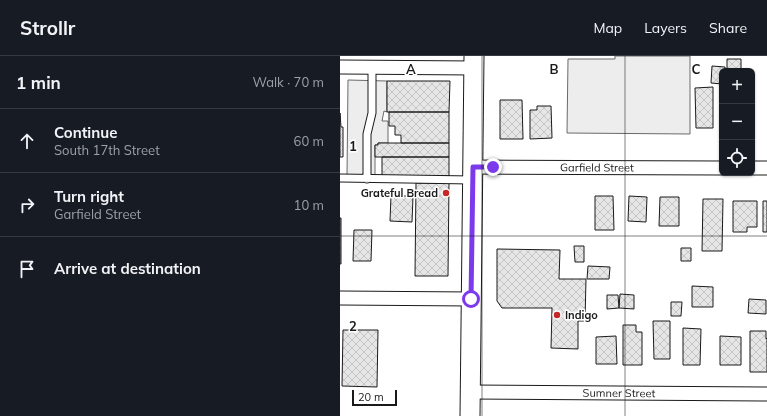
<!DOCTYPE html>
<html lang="en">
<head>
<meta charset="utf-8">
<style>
	body { margin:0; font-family:Mulish,sans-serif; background:#242831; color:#f1f3f6 }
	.controls { position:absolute; right:12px; top:12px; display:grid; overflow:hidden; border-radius:6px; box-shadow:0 1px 3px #0004 }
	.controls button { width:36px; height:36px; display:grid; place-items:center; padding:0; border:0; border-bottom:1px solid #363941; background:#171b24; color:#f1f3f6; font:20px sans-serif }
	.scale { position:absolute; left:12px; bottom:10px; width:45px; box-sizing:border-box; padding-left:4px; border:2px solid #1a1a1a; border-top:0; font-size:11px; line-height:14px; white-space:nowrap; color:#1a1a1a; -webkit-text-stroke:3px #fff; paint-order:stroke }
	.stop { position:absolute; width:12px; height:12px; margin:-9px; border:3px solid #7c3aed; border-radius:50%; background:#fff }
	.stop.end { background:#7c3aed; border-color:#fff; box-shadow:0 1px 4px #0008 }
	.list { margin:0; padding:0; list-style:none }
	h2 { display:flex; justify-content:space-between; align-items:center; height:52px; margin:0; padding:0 16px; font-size:17px }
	h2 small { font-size:13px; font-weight:400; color:#9ea1a6 }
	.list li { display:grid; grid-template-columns:26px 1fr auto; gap:12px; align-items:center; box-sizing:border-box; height:64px; padding:0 16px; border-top:1px solid #363941 }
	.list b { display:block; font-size:15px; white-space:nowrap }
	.list p { margin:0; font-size:13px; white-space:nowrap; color:#9ea1a6 }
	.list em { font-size:13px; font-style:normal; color:#9ea1a6 }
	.icon { flex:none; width:22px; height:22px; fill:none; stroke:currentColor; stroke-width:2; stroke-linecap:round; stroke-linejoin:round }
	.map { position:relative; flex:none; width:427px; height:360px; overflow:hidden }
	header { display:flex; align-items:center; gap:24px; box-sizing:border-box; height:56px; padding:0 20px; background:#171b24; border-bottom:1px solid #363941 }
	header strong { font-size:19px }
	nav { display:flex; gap:22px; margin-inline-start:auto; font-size:14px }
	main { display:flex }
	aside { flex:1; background:#171b24 }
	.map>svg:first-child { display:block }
</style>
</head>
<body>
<header>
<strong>Strollr</strong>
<nav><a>Map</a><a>Layers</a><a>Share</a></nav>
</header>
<main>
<aside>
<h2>1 min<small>Walk · 70 m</small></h2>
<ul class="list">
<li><svg class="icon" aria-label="ahead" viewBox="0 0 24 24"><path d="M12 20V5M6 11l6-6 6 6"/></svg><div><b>Continue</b><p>South 17th Street</p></div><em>60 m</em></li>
<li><svg class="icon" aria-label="right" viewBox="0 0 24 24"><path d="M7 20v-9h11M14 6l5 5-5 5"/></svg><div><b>Turn right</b><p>Garfield Street</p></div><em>10 m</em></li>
<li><svg class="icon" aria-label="arrive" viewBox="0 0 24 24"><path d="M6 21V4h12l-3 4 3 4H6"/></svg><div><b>Arrive at destination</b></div></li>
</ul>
</aside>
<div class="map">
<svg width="427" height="360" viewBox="0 0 427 360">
	<defs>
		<pattern id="building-cross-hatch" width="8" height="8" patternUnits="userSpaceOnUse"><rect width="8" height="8" fill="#e6e6e6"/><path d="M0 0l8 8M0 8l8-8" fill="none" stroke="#c5c5c5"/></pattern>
	</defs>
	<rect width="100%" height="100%" fill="#fff"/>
	<path fill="#ededed" stroke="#6a6a6a" d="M275 0H350V78L227 77 228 3H275Z
		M8 24 47 25V56L44 55 42 65H48V87H38V89H35V120L7 119Z"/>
	<path fill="url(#building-cross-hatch)" stroke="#1a1a1a" d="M387 3H401V15H387Z
		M372 10 385 11V15H382V28L371 27Z
		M47 25H110L109 56H47Z
		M373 31V72H356L355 32Z
		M412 33H414L413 68H412Z
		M160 44H182L183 83H160Z
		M197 50H211L212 82 190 83V54H197Z
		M49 56H109V87H61V79H55V70H49Z
		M0 57 1 71H3V101H0Z
		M38 87H109V101H35V89H38Z
		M42 101H109V120H42Z
		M76 127H109L108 220H75Z
		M51 140H73L72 166 50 165Z
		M255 140H273L274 174H255Z
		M289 140 307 141 306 166 288 165Z
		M320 141H339V170H319Z
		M363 143H383L382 195H362Z
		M393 145H417V171H407V176H393Z
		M423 145H427V176H423Z
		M0 162H1V208H0Z
		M14 174H32L31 205H13Z
		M234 190H244V206H235Z
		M341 192H351V205H341Z
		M157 193 220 194 219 223H246L245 265H238V293L211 292 212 252H162L157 245Z
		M248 210 270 211 269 223H247Z
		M352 230 373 231V251H352Z
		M280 238 294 239V253L279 252Z
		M267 239H278L279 252 267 253Z
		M409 243 426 244V258L408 257Z
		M331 246H342L341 260H331Z
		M313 265H330V303H314Z
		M283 269H296V276H302V309H283Z
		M343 272 361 273 360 309H343Z
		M3 274H38L37 331 2 330Z
		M410 275H426V283L427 282V316H410Z
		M276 280 277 308H256V281Z
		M380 280 401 281V309H380Z"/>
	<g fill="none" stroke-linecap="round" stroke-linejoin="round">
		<defs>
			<path id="lane" d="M0 122 132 124
				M27 123V78L32 57V11"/>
			<g id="street">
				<path d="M0 11 134 12"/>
				<path id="s1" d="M133 111 382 112"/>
				<path d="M412 112H427"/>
				<path d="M0 242 131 243"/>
				<path id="s2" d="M130 336 427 338"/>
			</g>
			<path id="secondary" d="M130 360 134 0"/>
		</defs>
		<use href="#lane" stroke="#1a1a1a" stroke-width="9"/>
		<use href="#street" stroke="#1a1a1a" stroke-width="15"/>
		<use href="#secondary" stroke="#1a1a1a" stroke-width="21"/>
		<use href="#lane" stroke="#fff" stroke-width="7"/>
		<use href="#street" stroke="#fff" stroke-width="13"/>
		<use href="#secondary" stroke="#fff" stroke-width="19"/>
	</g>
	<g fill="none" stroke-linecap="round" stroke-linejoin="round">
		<path stroke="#7c3aed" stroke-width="5" d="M131 243 133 111H153"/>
	</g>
	<path fill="none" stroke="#1a1a1a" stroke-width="1" stroke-opacity="0.55" d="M142 0V360M285 0V360M0 180H427"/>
	<g fill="#c62828" stroke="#fff" stroke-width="1.5">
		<circle cx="106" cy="137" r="4"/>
		<circle cx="217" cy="259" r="4"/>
	</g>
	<g text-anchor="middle" stroke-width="3" stroke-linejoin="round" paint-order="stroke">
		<g font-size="11" fill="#1a1a1a" stroke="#fff">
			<text dy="4" stroke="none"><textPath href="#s1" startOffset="124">Garfield Street</textPath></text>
			<text dy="4" stroke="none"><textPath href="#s2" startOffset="149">Sumner Street</textPath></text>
		</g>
		<g font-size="11" font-weight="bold" fill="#1a1a1a" stroke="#fff" text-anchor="end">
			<text x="98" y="141">Grateful Bread</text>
			<text x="225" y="263" text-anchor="start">Indigo</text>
		</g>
	</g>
	<g font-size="13" text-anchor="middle" font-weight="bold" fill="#1a1a1a" stroke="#fff" stroke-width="3" stroke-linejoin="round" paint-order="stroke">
		<text x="71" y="18">A</text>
		<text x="214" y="18">B</text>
		<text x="356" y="18">C</text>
		<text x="13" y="95">1</text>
		<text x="13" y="275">2</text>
	</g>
</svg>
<div class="controls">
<button>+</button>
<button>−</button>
<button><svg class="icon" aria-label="locate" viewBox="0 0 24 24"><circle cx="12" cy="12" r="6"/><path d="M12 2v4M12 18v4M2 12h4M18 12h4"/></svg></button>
</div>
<div class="scale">20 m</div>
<div class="stop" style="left:131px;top:243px"></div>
<div class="stop end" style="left:153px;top:111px"></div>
</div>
</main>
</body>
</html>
